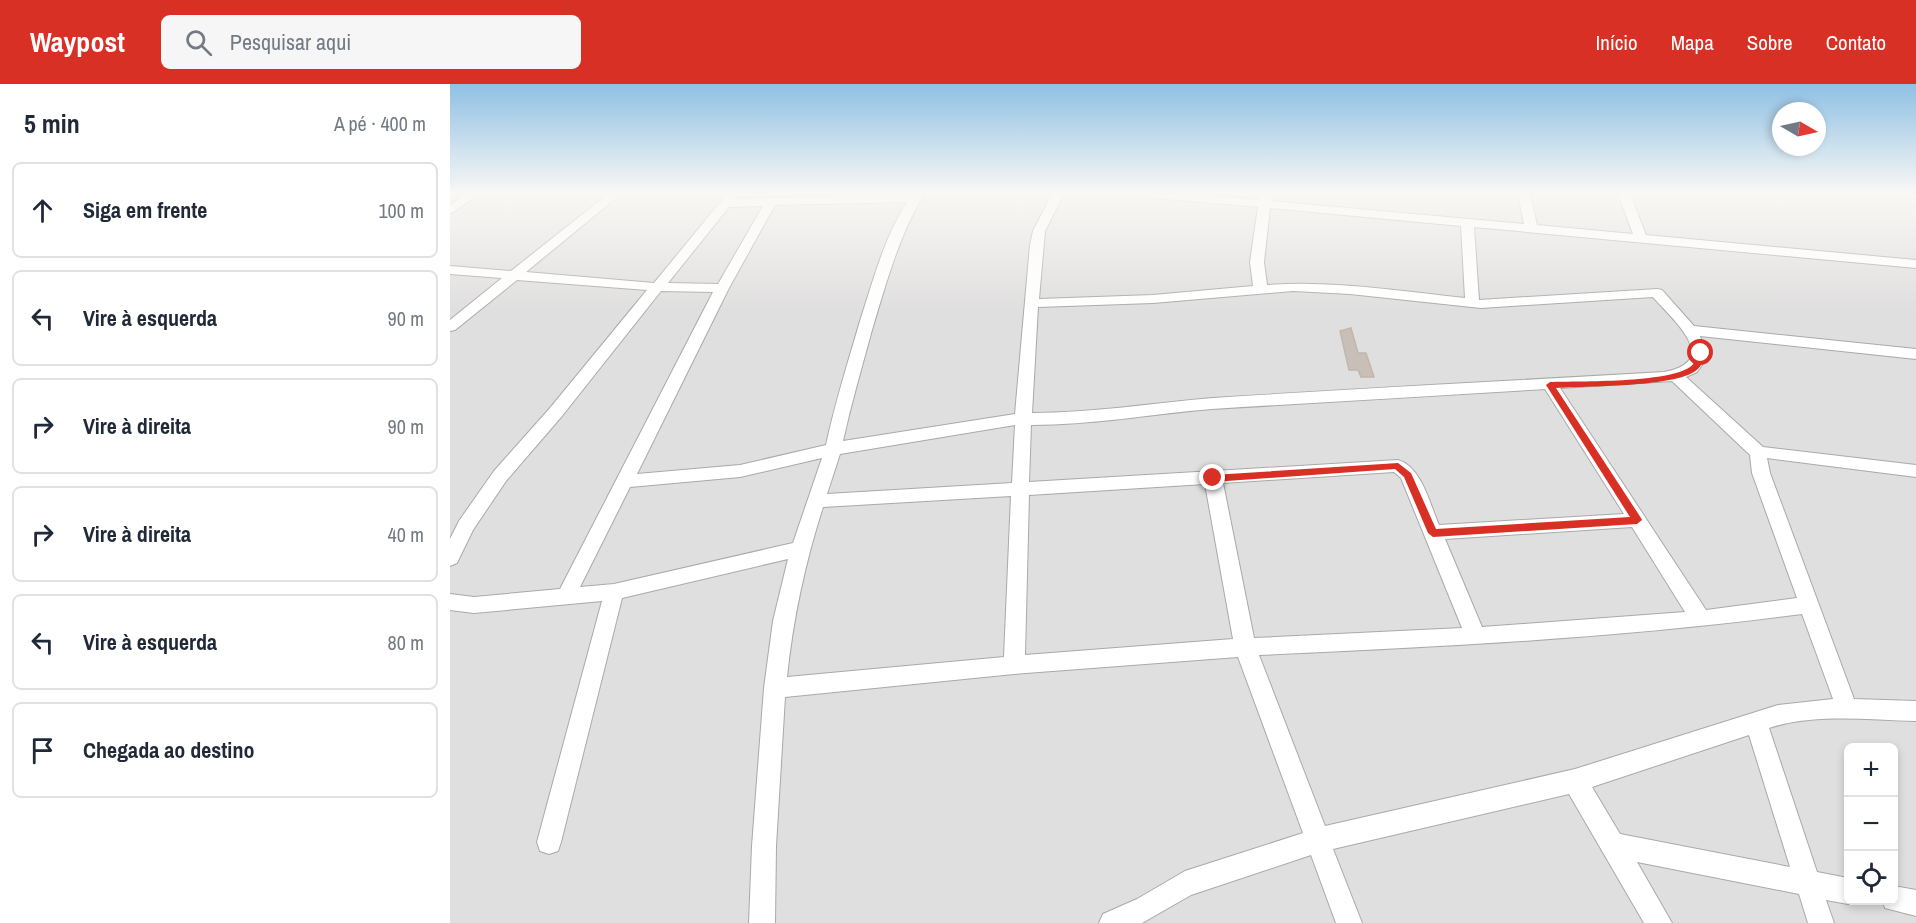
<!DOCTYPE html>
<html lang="pt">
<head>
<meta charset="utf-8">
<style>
	body { margin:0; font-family:"Archivo Narrow",sans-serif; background:#f6f6f7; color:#1f2937 }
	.controls { position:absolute; right:18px; bottom:18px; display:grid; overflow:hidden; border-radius:9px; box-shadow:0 3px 9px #0003 }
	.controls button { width:54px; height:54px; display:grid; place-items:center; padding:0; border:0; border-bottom:2px solid #e0e1e3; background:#fff; color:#1f2937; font:30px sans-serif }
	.compass { position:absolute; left:1322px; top:18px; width:54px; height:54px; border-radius:50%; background:#fff; box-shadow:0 3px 9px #0003; rotate:99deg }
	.stop { position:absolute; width:18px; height:18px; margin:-14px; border:4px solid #d93025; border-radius:50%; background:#fff }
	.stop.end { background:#d93025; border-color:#fff; box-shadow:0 2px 6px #0008 }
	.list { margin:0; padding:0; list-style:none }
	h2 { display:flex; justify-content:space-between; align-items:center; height:78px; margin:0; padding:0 24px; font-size:26px }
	h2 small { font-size:20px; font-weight:400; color:#747a83 }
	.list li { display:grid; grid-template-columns:39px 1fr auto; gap:18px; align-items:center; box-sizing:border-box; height:96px; margin:0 12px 12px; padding:0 12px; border:2px solid #e0e1e3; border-radius:9px }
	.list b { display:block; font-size:22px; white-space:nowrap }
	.list em { font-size:20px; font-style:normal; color:#747a83 }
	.icon { flex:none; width:33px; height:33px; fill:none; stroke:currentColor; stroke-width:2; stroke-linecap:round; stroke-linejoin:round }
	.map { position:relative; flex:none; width:1466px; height:839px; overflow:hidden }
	header { display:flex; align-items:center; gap:36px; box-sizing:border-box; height:84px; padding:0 30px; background:#d93025; color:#fff }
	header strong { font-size:28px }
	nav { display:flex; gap:33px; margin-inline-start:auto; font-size:21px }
	.search { width:420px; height:54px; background:#f6f6f7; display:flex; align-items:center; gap:15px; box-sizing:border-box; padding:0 21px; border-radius:9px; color:#747a83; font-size:22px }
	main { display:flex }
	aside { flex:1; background:#fff }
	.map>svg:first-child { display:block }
</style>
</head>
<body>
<header>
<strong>Waypost</strong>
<div class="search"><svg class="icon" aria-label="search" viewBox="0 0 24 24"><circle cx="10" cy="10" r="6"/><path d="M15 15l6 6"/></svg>Pesquisar aqui</div>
<nav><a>Início</a><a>Mapa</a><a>Sobre</a><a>Contato</a></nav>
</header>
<main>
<aside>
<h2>5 min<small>A pé · 400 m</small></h2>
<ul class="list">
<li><svg class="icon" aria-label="ahead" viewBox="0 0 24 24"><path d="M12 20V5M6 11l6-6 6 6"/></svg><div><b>Siga em frente</b></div><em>100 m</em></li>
<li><svg class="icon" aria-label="left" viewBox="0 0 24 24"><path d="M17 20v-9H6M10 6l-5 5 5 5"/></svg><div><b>Vire à esquerda</b></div><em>90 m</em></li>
<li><svg class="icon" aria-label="right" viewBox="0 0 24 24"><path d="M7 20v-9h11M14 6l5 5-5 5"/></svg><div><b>Vire à direita</b></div><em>90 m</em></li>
<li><svg class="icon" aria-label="right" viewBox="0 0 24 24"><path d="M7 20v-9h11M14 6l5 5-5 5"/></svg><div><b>Vire à direita</b></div><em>40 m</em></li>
<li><svg class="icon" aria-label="left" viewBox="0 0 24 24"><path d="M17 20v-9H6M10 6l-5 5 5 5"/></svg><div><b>Vire à esquerda</b></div><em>80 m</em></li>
<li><svg class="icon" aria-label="arrive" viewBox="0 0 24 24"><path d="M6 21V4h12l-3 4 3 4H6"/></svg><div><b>Chegada ao destino</b></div></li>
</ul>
</aside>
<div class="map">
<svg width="1466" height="839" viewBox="0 0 1466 839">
	<rect width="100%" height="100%" fill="#f2efe9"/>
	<path fill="#e0dfdf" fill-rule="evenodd" d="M0 110H1466V839H0ZM1398 664H1444V816H1398Z"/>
	<path fill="#c7bfb8" stroke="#c4b6ab" stroke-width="1.5" d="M901 244 908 269H916L924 293H911L908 286H899L890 247Z"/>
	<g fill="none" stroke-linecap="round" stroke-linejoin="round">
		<defs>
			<path id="minor" d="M16 110H30L0 130V121Z
				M158 110H171L76 188 204 199 277 110H289L285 115 474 110C449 152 436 199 422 246 412 283 401 320 393 357L565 330 580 161 583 147 602 110H614L595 147 589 215 703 211 803 202 800 178 808 123 706 114 700 110H744L809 116 810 110H822L821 117 1074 140 1068 110H1080L1087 141 1183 150 1168 110H1180L1196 151 1466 176V184L1024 143 1029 216 1207 205 1212 206 1244 242 1466 265V275L1250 252 1257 274 1247 288 1236 293 1313 363 1466 381V393L1317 374 1320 389 1404 615 1466 617V637C1418 636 1365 629 1319 644L1367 788 1398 794V816H1406L1398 820 1376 816 1384 839H1358L1349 810 1187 778 1222 839H1194L1119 710 883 765 912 839H886L861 771 741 811 692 839H649L653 830 687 815 735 787 853 749 788 573 564 590 335 613 326 762 325 839H299L302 762 314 604 323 537 338 475 172 514 111 758 108 767 99 770 90 767 87 758 152 517 24 529 0 526V510L24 513 110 505 263 208 211 207 112 332 56 397 23 446 7 479 0 482V455L9 437 44 387 100 324 197 206 67 196 5 246 0 247V236L52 194 0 190V182L61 187ZM457 118C434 154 423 197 410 237 398 278 385 319 376 361L290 381 187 390 279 204 325 121ZM313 122 268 200 218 199 279 123ZM820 124 1011 142 1015 214C949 207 882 196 817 201L814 178ZM843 207 900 210 1031 224 1203 213C1224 237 1272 277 1214 288 1064 297 913 304 763 314 702 319 642 329 582 329L588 223 703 219ZM1222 297 1300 371 1302 389 1347 514 1256 526 1110 304ZM1095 305 1174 430 989 441C980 421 972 383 948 376L579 398 581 341C642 341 702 330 762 325 873 318 984 312 1095 305ZM565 341 562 399 377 410 390 370ZM372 374 343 459 164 500 130 503 180 403 290 393ZM944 388 951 394 1012 544 804 554 773 399ZM755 400 783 555 575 571 579 411ZM561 412 554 573 337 593C343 535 355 479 373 423ZM1182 443 1235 528 1032 543 995 455ZM1352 530 1383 615 1328 621 1125 685 875 742 809 571C990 563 1172 554 1352 530ZM1299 651 1340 783 1170 750 1142 703Z
				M1455 110H1466V114L1457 113Z
				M1444 802 1466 806V832L1435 824 1432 816H1444Z"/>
		</defs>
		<use href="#minor" stroke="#a9a9a9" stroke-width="2"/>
		<use href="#minor" fill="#fff" fill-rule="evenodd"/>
	</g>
	<linearGradient id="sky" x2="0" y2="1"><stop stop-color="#8fc0e4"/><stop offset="0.48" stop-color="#f9f8f5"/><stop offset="1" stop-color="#f9f8f5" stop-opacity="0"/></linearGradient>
	<rect width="1466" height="227" fill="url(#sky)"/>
	<path fill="#d93025" d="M1248 267 1255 269C1253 277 1252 283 1244 288 1219 303 1138 302 1106 304L1191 434 1192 436 1187 440 983 453 978 449 954 393 945 385 763 398 758 394 763 391 948 379 961 389 986 445 1180 433 1096 301 1100 298C1131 297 1217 299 1240 283 1246 279 1245 273 1248 267Z"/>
</svg>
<div class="controls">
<button>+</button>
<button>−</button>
<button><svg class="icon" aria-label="locate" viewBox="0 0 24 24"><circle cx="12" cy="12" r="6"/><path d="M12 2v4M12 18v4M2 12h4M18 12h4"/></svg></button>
</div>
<svg class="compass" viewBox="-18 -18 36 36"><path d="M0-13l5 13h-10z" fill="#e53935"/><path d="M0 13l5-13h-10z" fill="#747a83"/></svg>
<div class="stop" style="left:1251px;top:269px"></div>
<div class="stop end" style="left:763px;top:394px"></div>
</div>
</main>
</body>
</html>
